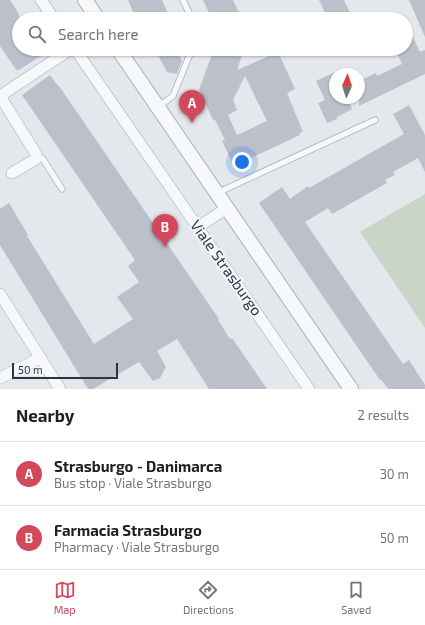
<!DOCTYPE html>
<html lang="en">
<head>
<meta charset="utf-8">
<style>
	body { margin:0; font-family:"Exo 2",sans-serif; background:#f6f6f6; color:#202124 }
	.compass { position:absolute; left:329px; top:68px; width:36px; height:36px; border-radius:50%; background:#fff; box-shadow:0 1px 3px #0004; rotate:3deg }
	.scale { position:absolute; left:12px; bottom:10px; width:106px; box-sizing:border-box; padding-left:4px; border:2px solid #2b3445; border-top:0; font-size:11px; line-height:14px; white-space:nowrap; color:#2b3445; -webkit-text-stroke:3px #f4f6f9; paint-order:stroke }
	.you { position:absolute; left:242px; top:162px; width:14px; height:14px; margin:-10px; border:3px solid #fff; border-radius:50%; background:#1a73e8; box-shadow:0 0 0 6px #1a73e833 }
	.badge { display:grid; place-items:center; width:26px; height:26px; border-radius:50%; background:#d1495b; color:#fff; font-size:13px; font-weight:700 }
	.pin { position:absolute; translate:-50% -33px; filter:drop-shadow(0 1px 2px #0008) }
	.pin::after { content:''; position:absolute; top:21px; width:14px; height:12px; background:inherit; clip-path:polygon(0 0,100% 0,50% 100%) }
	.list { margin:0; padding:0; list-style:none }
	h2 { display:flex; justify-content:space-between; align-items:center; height:52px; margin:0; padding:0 16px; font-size:17px }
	h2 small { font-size:13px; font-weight:400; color:#757577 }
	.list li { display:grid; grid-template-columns:26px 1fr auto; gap:12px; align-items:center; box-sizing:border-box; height:64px; padding:0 16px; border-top:1px solid #e0e0e0 }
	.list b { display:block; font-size:15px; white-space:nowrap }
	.list p { margin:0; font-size:13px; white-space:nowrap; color:#757577 }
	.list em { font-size:13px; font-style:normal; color:#757577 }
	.icon { flex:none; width:22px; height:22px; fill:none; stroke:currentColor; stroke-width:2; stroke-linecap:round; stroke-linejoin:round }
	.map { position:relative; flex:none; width:425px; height:389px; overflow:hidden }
	.search { position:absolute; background:#fff; box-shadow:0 1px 3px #0004; left:12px; right:12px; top:12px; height:44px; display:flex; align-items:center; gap:10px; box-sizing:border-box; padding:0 14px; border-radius:22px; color:#757577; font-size:15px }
	.sheet { height:180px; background:#fff }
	nav { display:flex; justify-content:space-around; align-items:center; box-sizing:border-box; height:56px; border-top:1px solid #e0e0e0; background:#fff; font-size:11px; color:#757577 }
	nav a { display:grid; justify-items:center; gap:2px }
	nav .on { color:#d1495b }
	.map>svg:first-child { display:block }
</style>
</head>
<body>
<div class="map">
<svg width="425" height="389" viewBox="0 0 425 389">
	<rect width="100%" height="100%" fill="#e4e7ec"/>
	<path fill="#c9d6c5" d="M425 194V328L360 232Z"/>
	<path fill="#bbc0ca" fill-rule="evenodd" d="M0 0H10L19 14V49H52L17 71 0 46Z
		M128 0H162L168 14 164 16 166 19H136Z
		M203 0H233L242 19H212Z
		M319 0H344L353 19H328Z
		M409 0H425V37Z
		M406 23 420 52 425 50V74L359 106V81L376 73 377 76 402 64 395 49H406Z
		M155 49H176L182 61 177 74 167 72Z
		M214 49H244L237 70 278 52 295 89 287 93 303 132 299 133 300 135 234 166 222 141 225 140 215 120H213L199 90ZM245 76 267 121 237 135 228 115 237 110 233 100Z
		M335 72V98H347L352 109 337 117V119L327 123 318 103 325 100 316 81Z
		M50 75 58 86H59L219 319 218 320 230 339 232 338 267 389H209L177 339 157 351 166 367 160 378 153 381 139 362 93 389H88L0 245V209L9 203 28 235 27 236 94 344 133 319 117 297 139 282 128 266 135 260 22 95Z
		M409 105 425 135V172L418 158 393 172 395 175 385 180 387 183 332 214 328 208 305 222 403 364 409 360 425 385V389H388L381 379 380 380 259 203 282 187 290 199 308 186 309 188 404 134 393 114Z"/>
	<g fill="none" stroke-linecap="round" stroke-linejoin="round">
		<defs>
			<path id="service" d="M183 0 192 19
				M158 107 173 96 192 49
				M36 154 43 159 62 189
				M217 193 375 120"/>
			<path id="minor" d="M41 0 54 19
				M75 49 309 389
				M0 96 36 154V159L12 173
				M0 96 71 49
				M198 227 227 208
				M0 294 60 389
				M0 378 40 358"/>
			<path id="tertiary" d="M85 0 98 19
				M118 49 351 389"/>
		</defs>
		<use href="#service" stroke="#a9aeb7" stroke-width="7"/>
		<use href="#minor" stroke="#a9aeb7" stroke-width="12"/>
		<use href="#tertiary" stroke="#a9aeb7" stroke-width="16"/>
		<use href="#service" stroke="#f7f8fa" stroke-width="5.5"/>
		<use href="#minor" stroke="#f7f8fa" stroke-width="11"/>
		<use href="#tertiary" stroke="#f7f8fa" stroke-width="14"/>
	</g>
	<g text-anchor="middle" stroke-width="4" stroke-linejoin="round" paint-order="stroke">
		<g font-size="15" fill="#2b3445" stroke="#f4f6f9">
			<text transform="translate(226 268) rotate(55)" y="5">Viale Strasburgo</text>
		</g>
	</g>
</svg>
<svg class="compass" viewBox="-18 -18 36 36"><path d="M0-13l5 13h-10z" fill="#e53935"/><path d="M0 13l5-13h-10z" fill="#757577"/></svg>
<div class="scale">50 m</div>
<div class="you"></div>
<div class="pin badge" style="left:192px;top:123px">A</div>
<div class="pin badge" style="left:165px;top:247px">B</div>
<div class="search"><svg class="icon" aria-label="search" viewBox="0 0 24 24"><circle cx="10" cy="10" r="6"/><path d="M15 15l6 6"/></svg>Search here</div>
</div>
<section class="sheet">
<h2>Nearby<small>2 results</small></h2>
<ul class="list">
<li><span class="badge">A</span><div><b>Strasburgo - Danimarca</b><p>Bus stop · Viale Strasburgo</p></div><em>30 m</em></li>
<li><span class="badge">B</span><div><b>Farmacia Strasburgo</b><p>Pharmacy · Viale Strasburgo</p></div><em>50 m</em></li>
</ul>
</section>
<nav>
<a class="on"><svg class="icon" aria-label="map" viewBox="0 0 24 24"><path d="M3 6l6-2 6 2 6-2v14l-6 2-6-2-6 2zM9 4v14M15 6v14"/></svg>Map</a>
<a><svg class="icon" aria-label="directions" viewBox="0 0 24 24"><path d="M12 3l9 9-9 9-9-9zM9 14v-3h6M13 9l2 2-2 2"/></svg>Directions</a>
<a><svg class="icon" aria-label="saved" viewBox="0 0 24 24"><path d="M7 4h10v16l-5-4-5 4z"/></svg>Saved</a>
</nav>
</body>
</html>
